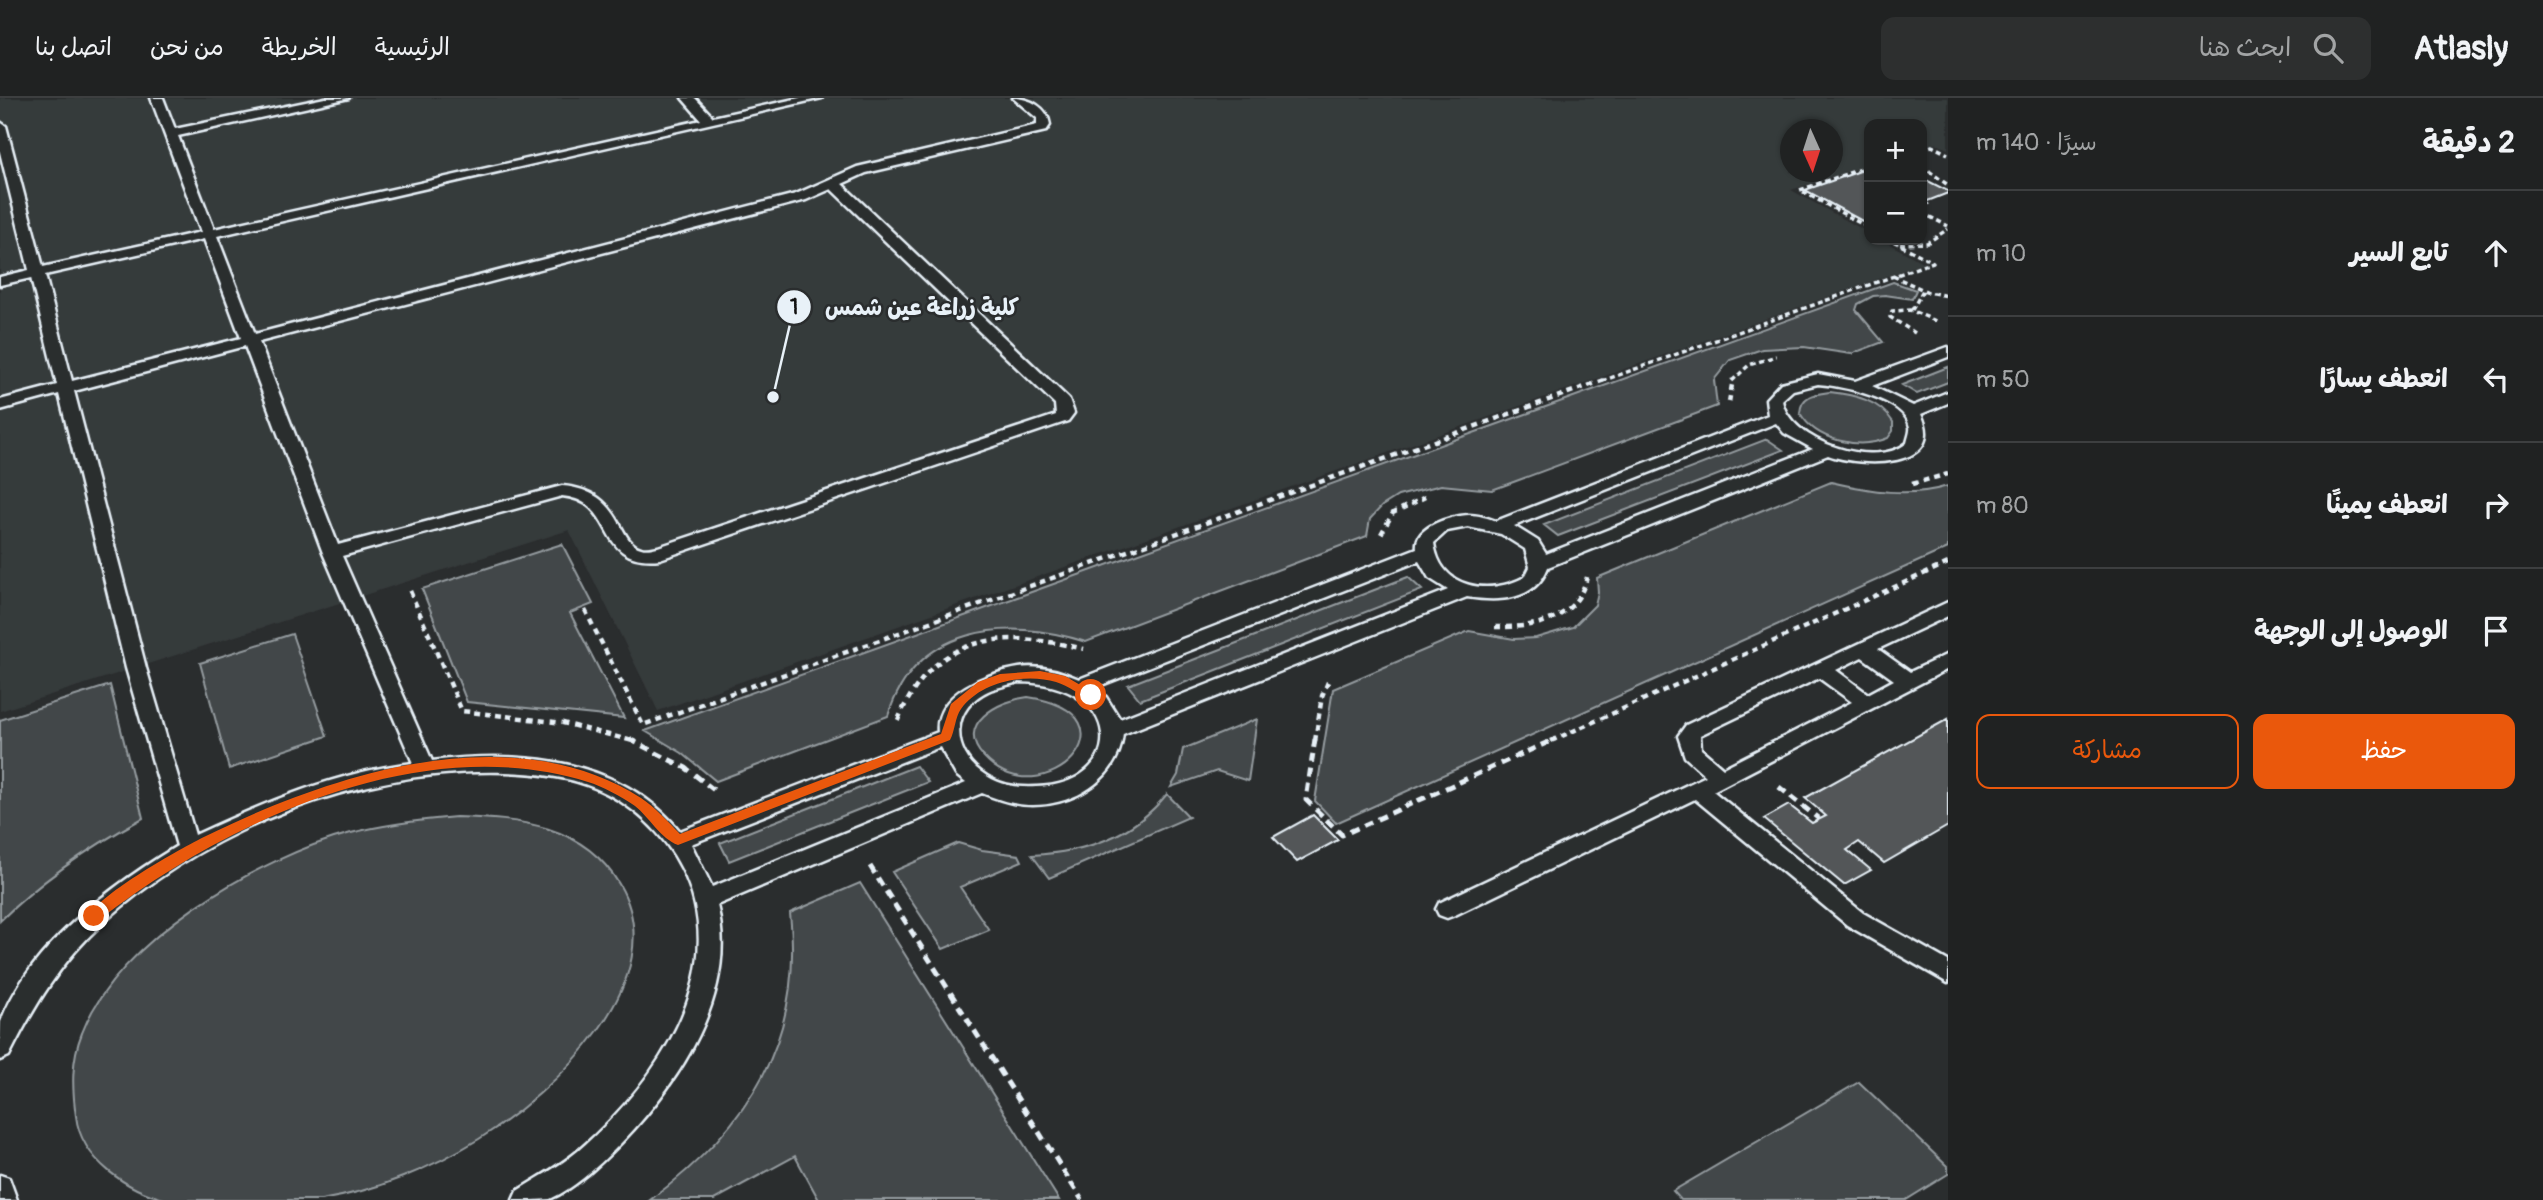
<!DOCTYPE html>
<html lang="ar">
<head>
<meta charset="utf-8">
<style>
	body { margin:0; font-family:Pangolin,"Playpen Sans Arabic",sans-serif; background:#2d2f2f; color:#f1f3f6; direction:rtl }
	.controls { position:absolute; right:21px; top:21px; display:grid; overflow:hidden; border-radius:14px; box-shadow:0 2px 5px #0004 }
	.controls button { width:63px; height:63px; display:grid; place-items:center; padding:0; border:0; border-bottom:2px solid #3d3f40; background:#202222; color:#f1f3f6; font:35px sans-serif }
	.compass { position:absolute; left:1780px; top:21px; width:63px; height:63px; border-radius:50%; background:#202222; box-shadow:0 2px 5px #0004; rotate:177deg }
	.stop { position:absolute; width:21px; height:21px; margin:-16px; border:5px solid #ea580c; border-radius:50%; background:#fff }
	.stop.end { background:#ea580c; border-color:#fff; box-shadow:0 2px 7px #0008 }
	.list { margin:0; padding:0; list-style:none }
	h2 { display:flex; justify-content:space-between; align-items:center; height:91px; margin:0; padding:0 28px; font-size:30px }
	h2 small { font-size:23px; font-weight:400; color:#a2a4a5 }
	.list li { display:grid; grid-template-columns:46px 1fr auto; gap:21px; align-items:center; box-sizing:border-box; height:126px; padding:0 28px; border-top:2px solid #3d3f40 }
	.list b { display:block; font-size:26px; white-space:nowrap }
	.list em { font-size:23px; font-style:normal; color:#a2a4a5 }
	.actions { display:flex; gap:14px; padding:21px 28px }
	.actions a { flex:1; padding:16px 0; border:2px solid #ea580c; border-radius:14px; text-align:center; font-size:24px; color:#ea580c }
	.actions .main { background:#ea580c; color:#fff }
	.icon { flex:none; width:38px; height:38px; fill:none; stroke:currentColor; stroke-width:2; stroke-linecap:round; stroke-linejoin:round }
	.map { position:relative; flex:none; width:1948px; height:1102px; overflow:hidden; direction:ltr }
	header { display:flex; align-items:center; gap:42px; box-sizing:border-box; height:98px; padding:0 35px; background:#202222; border-bottom:2px solid #3d3f40 }
	header strong { font-size:33px }
	nav { display:flex; gap:38px; margin-inline-start:auto; font-size:24px }
	.search { width:490px; height:63px; background:#2d2f2f; display:flex; align-items:center; gap:18px; box-sizing:border-box; padding:0 24px; border-radius:14px; color:#a2a4a5; font-size:26px }
	main { display:flex }
	aside { flex:1; background:#202222 }
	.map>svg:first-child { display:block }
</style>
</head>
<body>
<header>
<strong>Atlasly</strong>
<div class="search"><svg class="icon" aria-label="search" viewBox="0 0 24 24"><circle cx="10" cy="10" r="6"/><path d="M15 15l6 6"/></svg>ابحث هنا</div>
<nav><a>الرئيسية</a><a>الخريطة</a><a>من نحن</a><a>اتصل بنا</a></nav>
</header>
<main>
<aside>
<h2>2 دقيقة<small>سيرًا · 140 m</small></h2>
<ul class="list">
<li><svg class="icon" aria-label="ahead" viewBox="0 0 24 24"><path d="M12 20V5M6 11l6-6 6 6"/></svg><div><b>تابع السير</b></div><em>10 m</em></li>
<li><svg class="icon" aria-label="left" viewBox="0 0 24 24"><path d="M17 20v-9H6M10 6l-5 5 5 5"/></svg><div><b>انعطف يسارًا</b></div><em>50 m</em></li>
<li><svg class="icon" aria-label="right" viewBox="0 0 24 24"><path d="M7 20v-9h11M14 6l5 5-5 5"/></svg><div><b>انعطف يمينًا</b></div><em>80 m</em></li>
<li><svg class="icon" aria-label="arrive" viewBox="0 0 24 24"><path d="M6 21V4h12l-3 4 3 4H6"/></svg><div><b>الوصول إلى الوجهة</b></div></li>
</ul>
<div class="actions"><a class="main">حفظ</a><a>مشاركة</a></div>
</aside>
<div class="map">
<svg width="1948" height="1102" viewBox="0 0 1948 1102">
	<rect width="100%" height="100%" fill="#2a2d2e"/>
	<filter id="ink" filterUnits="userSpaceOnUse"><feTurbulence type="fractalNoise" baseFrequency=".0143" numOctaves="2"/><feDisplacementMap in="SourceGraphic" scale="14" xChannelSelector="R" yChannelSelector="G"/><feConvolveMatrix kernelMatrix="1 2 1 2 8 2 1 2 1" color-interpolation-filters="sRGB"/></filter>
	<g filter="url(#ink)">
		<path fill="#363a3b" fill-rule="evenodd" d="M0 0H1948V51L1935 45 1922 50V26H1869V67L1791 92 1869 135V142H1882L1924 165 658 613 569 432 0 613ZM1790 32H1832V74H1790Z"/>
		<path fill="#424648" stroke="#959ca0" stroke-width="2" d="M1893 184 1916 192 1912 201 1885 197 1873 198 1858 206 1856 212 1883 244 1851 256 1804 249 1762 251 1730 262 1714 282 1717 308 1492 392 1441 387 1398 398 1382 408 1370 421 1367 438 1086 544C1006 518 916 528 888 618L716 683 682 655 645 633Z
			M1948 269V284L1917 296 1902 287Z
			M1830 294C1855 297 1879 302 1893 324V333L1888 340C1859 352 1816 343 1800 315 1801 297 1815 296 1830 294Z
			M1767 341 1783 352 1558 438 1544 427Z
			M1831 384C1870 393 1909 400 1948 388V450L1336 725 1315 703 1333 591 1469 533 1514 541 1536 540 1573 529 1595 507 1598 494 1597 480Z
			M562 446 593 506 570 515 624 620 467 604 422 491Z
			M1408 479 1422 492 1140 602 1128 587Z
			M292 536 327 638 229 671 200 565Z
			M110 587 143 720C90 749 42 781 0 823V622Z
			M1028 599C1147 617 1043 723 984 659 953 626 1000 602 1028 599Z
			M1257 621 1248 683 1217 673 1171 689 1178 677 1183 651Z
			M916 668 928 684 729 763 720 745Z
			M1167 696 1189 719 1049 780 1032 757C1086 754 1132 739 1167 696Z
			M456 719C519 721 584 726 619 786 676 882 553 995 479 1041 432 1070 376 1093 321 1102H168C128 1093 81 1062 76 1018 72 990 71 962 82 935 117 842 259 759 351 735 386 726 421 722 456 719Z
			M958 745 982 752 1019 757 1022 763 960 789 989 832 943 851 892 774Z
			M860 785 1059 1102H819L795 1058 714 1102H650C749 1029 804 941 790 815Z
			M1859 984 1948 1069V1076L1906 1102H1681L1673 1093Z"/>
		<path fill="#535759" stroke="#e8f1f8" stroke-width="2" d="M1869 70V123L1866 125 1805 92Z
			M1922 80 1948 93V95L1925 104 1928 106 1922 108Z
			M1948 621V728L1884 765 1859 744 1847 752 1871 772 1844 787 1764 721 1789 707 1812 725 1826 718 1805 700Z
			M1313 717 1338 742 1297 764 1273 739Z"/>
		<g fill="none" stroke-linecap="round" stroke-linejoin="round">
			<defs>
				<path id="service" d="M151 0H163L175 31 325 0H349L178 38 214 131 701 22 682 0H695L713 19 799 0H822L217 138 255 236 796 96 857 69 1037 27V20L1013 0C1029 0 1048 9 1050 27L1046 33 866 75 842 86 1069 301 1074 315 1068 323 660 461C593 468 620 404 562 398L342 458 432 663C520 652 619 659 680 733L938 634C934 595 988 575 1019 570 1038 567 1061 573 1079 581L1417 450C1414 428 1451 418 1469 417 1478 417 1488 420 1496 423L1768 317 1766 301 1781 285 1818 276 1855 283 1948 249V259L1872 288 1913 308 1948 294V305L1921 316C1948 372 1859 369 1828 357L1548 469C1535 503 1499 504 1467 499L1123 636C1118 687 1061 715 1013 705 1003 703 992 699 982 695L717 807C739 895 680 984 621 1045 601 1065 577 1089 550 1101 540 1102 524 1102 513 1102L517 1093C537 1080 559 1069 578 1053 655 986 734 876 682 771 665 736 631 705 595 690 567 678 534 675 505 674 362 670 208 729 103 825 61 863 34 908 9 958L0 962C0 950 0 935 1 924 29 849 111 788 177 748L126 570 59 296 0 312V302L57 287 31 180 0 187V179L29 172 0 54V24L6 28 43 169 201 134ZM831 91 1055 306 1056 317 658 449C653 450 646 452 641 450 616 444 624 393 562 388L338 447 259 244 806 102ZM204 141 241 240 72 283 45 177ZM245 248 323 455 413 665C337 674 264 705 195 737L146 570 74 293ZM1818 286C1842 288 1906 301 1910 329 1911 333 1908 340 1907 345 1876 372 1788 343 1782 302L1793 292ZM1776 325 1784 335 1813 351 1546 456 1538 443 1514 428ZM1468 429 1501 436 1525 451 1530 469 1525 479C1490 498 1440 492 1434 445L1447 433ZM1419 463 1429 480 1448 492 1120 621 1106 599 1094 590ZM1019 584C1126 585 1128 687 1036 689 1015 690 998 687 981 674 950 651 952 610 988 593 997 589 1009 587 1019 584ZM940 649 956 677 966 685 712 789 691 746Z
					M1948 504V518L1878 551 1910 574 1948 556V571L1713 693 1863 815 1948 863V885L1847 827 1695 701 1455 817 1447 820 1439 817 1436 811 1439 805 1706 678 1685 659 1678 638 1686 627ZM1862 559 1894 582 1868 596 1836 572ZM1819 580 1852 604 1723 670 1701 651 1700 637Z
					M0 1077 9 1080 17 1102H0Z"/>
			</defs>
			<use href="#service" stroke="#e8f1f8" stroke-width="5"/>
			<path stroke="#e8f1f8" stroke-width="3.5" stroke-dasharray="5 3.5" stroke-linecap="butt" d="M1922 51 1932 48 1948 56
				M1869 68 1800 92 1869 130
				M1922 68 1948 87
				M1922 76 1931 73
				M1922 115 1948 128
				M1900 146 1927 145 1948 131
				M1893 178 1928 194 1948 198
				M1912 212 1923 192
				M1915 235 1890 219 1892 213 1910 212 1938 224
				M1602 283 1933 164 1891 142
				M1732 283 1749 267 1776 258"/>
			<path stroke="#e8f1f8" stroke-width="4.5" stroke-dasharray="6 5" stroke-linecap="butt" d="M1729 304 1733 281
				M1912 386 1948 376
				M1381 436 1393 415 1425 399
				M410 493 462 613 563 625 633 643
				M585 512 643 627 1607 281
				M1495 529C1535 530 1576 523 1587 479
				M898 622C935 535 1000 531 1084 551
				M1315 643 1322 598 1328 584
				M1551 643 1948 465"/>
			<path stroke="#e8f1f8" stroke-width="5" stroke-dasharray="9 6" stroke-linecap="butt" d="M629 641 686 670 714 692
				M1315 641 1306 702 1342 737 1555 641
				M1779 689 1819 721
				M870 768 1082 1102"/>
			<use href="#service" fill="#2a2d2e" fill-rule="evenodd"/>
		</g>
	</g>
	<path fill="#ea580c" d="M1040 573 1065 578 1097 597 1091 601C1079 597 1069 588 1056 584 1026 575 981 583 961 611 955 619 955 633 950 642L678 747C661 741 649 719 635 708 622 699 602 688 588 684 423 632 227 722 99 822L94 824 88 818C102 795 179 751 206 738 332 676 511 617 641 700 655 709 668 724 680 736L941 636 951 606 978 584 1000 576Z"/>
	<path fill="none" stroke="#e8f1f8" stroke-width="2.5" d="M773 299L794 209"/>
	<g fill="#e8f1f8" stroke="#2a2d2e" stroke-width="2.5">
		<circle cx="773" cy="299" r="7"/>
		<circle cx="794" cy="209" r="18"/>
	</g>
	<g font-size="21" text-anchor="middle" font-weight="bold" fill="#111">
		<text x="794" y="216">1</text>
	</g>
	<g font-size="23" text-anchor="middle" font-weight="bold" fill="#e8f1f8" stroke="#2a2d2e" stroke-width="5" stroke-linejoin="round" paint-order="stroke">
		<text x="922" y="217">كلية زراعة عين شمس</text>
	</g>
</svg>
<div class="controls">
<button>+</button>
<button>−</button>
</div>
<svg class="compass" viewBox="-18 -18 36 36"><path d="M0-13l5 13h-10z" fill="#e53935"/><path d="M0 13l5-13h-10z" fill="#a2a4a5"/></svg>
<div class="stop" style="left:1091px;top:597px"></div>
<div class="stop end" style="left:94px;top:818px"></div>
</div>
</main>
</body>
</html>
